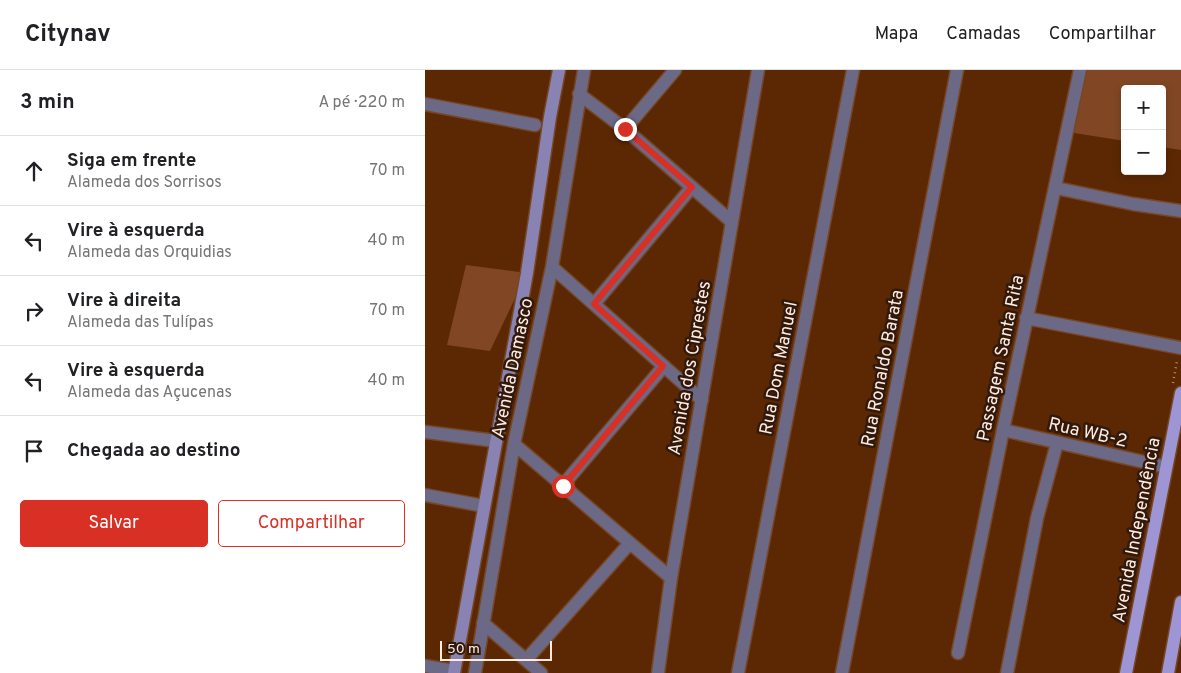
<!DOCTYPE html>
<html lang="pt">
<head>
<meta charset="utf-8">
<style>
	body { margin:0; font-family:Overpass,sans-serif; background:#f6f6f6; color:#202124 }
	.controls { position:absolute; right:15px; top:15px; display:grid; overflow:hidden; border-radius:5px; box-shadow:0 2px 8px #0003 }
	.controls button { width:45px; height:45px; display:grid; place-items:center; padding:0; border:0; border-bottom:1px solid #e0e0e0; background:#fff; color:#202124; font:25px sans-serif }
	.scale { position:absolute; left:15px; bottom:12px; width:112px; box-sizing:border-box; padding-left:5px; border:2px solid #ffebe0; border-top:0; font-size:14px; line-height:18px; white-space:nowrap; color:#ffebe0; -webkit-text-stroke:4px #31190c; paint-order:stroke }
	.stop { position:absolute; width:15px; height:15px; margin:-11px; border:4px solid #d93025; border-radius:50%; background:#fff }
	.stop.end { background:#d93025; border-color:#fff; box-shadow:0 1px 5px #0008 }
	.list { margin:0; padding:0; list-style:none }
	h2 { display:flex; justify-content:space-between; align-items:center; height:65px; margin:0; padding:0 20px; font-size:21px }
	h2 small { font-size:16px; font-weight:400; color:#757577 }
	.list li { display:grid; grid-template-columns:32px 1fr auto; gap:15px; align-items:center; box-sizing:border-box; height:70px; padding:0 20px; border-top:1px solid #e0e0e0 }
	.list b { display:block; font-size:19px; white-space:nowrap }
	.list p { margin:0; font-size:16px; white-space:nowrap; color:#757577 }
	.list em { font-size:16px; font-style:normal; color:#757577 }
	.actions { display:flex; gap:10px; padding:15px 20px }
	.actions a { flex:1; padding:11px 0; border:1px solid #d93025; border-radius:5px; text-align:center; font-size:18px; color:#d93025 }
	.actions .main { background:#d93025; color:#fff }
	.icon { flex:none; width:28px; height:28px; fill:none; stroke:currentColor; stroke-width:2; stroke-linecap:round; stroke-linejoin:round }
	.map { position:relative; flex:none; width:756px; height:603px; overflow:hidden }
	header { display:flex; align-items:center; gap:30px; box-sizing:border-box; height:70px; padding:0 25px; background:#fff; border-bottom:1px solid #e0e0e0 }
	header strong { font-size:24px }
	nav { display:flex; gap:28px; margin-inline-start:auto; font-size:18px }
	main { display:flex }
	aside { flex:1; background:#fff }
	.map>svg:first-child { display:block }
</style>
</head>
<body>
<header>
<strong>Citynav</strong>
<nav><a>Mapa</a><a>Camadas</a><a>Compartilhar</a></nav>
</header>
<main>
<aside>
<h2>3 min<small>A pé · 220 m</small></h2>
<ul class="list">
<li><svg class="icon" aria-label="ahead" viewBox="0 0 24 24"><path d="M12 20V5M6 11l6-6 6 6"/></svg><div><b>Siga em frente</b><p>Alameda dos Sorrisos</p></div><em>70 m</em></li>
<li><svg class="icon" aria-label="left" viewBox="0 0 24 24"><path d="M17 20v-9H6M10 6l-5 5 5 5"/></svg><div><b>Vire à esquerda</b><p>Alameda das Orquidias</p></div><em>40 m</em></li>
<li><svg class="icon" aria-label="right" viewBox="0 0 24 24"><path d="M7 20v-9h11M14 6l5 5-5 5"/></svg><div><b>Vire à direita</b><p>Alameda das Tulípas</p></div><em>70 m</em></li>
<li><svg class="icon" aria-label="left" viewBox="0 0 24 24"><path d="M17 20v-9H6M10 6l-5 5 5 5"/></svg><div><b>Vire à esquerda</b><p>Alameda das Açucenas</p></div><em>40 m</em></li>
<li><svg class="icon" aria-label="arrive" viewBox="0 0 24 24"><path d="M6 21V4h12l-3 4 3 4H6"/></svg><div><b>Chegada ao destino</b></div></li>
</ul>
<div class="actions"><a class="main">Salvar</a><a>Compartilhar</a></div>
</aside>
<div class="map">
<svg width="756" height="603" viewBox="0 0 756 603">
	<rect width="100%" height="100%" fill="#5c2803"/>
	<path fill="#814724" d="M656 0H756V80L737 77V19H700V71L643 62Z
		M41 195 102 203 65 281 22 275Z"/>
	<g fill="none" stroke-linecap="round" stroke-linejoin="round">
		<defs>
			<path id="street" d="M154 24 200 59 307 152
				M0 34 110 55
				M200 59 250 0
				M631 118 708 134 756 141
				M127 197 277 330
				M169 234 267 117
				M601 248 756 278
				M578 360 741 397
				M0 362 71 371
				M89 374 246 508
				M138 415 239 296
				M0 425 59 436
				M58 553 116 603
				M533 583 578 360 655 0
				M101 590 205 473
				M0 596 29 601
				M50 603 89 374 127 197 159 0
				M233 603 246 508 333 0
				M313 603 428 0
				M417 603 532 0
				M582 603 612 448 632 373"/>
			<path id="secondary" d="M29 603 102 203 125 47 134 0"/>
			<path id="primary" d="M701 603 756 323
				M743 603 756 532"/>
		</defs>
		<use href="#street" stroke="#764726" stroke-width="15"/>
		<use href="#secondary" stroke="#764726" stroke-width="15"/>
		<use href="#primary" stroke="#764726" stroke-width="15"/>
		<path stroke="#b18e77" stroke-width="2.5" stroke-dasharray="1 4" stroke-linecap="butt" d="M748 313 752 291"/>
		<use href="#street" stroke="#6c6987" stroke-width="12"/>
		<use href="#secondary" stroke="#8883b3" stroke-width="12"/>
		<use href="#primary" stroke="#9e96d4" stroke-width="12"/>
	</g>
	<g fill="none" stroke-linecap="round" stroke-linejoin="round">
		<path stroke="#d93025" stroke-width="6" d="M138 416 238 296 169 234 267 117 200 59"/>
	</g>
	<g text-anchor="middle" stroke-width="5" stroke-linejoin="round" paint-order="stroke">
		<g font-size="18" fill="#ffebe0" stroke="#31190c">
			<text transform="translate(575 288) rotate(-78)" y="6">Passagem Santa Rita</text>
			<text transform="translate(87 298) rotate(-78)" y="6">Avenida Damasco</text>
			<text transform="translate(264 298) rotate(-80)" y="6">Avenida dos Ciprestes</text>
			<text transform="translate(353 298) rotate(-79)" y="6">Rua Dom Manuel</text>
			<text transform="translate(457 298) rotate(-79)" y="6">Rua Ronaldo Barata</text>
			<text transform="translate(663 362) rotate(13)" y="6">Rua WB-2</text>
			<text transform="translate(711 460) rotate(-79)" y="6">Avenida Independência</text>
		</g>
	</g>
</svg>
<div class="controls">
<button>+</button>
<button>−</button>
</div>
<div class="scale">50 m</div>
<div class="stop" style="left:138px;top:416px"></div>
<div class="stop end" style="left:200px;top:59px"></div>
</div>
</main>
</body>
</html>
